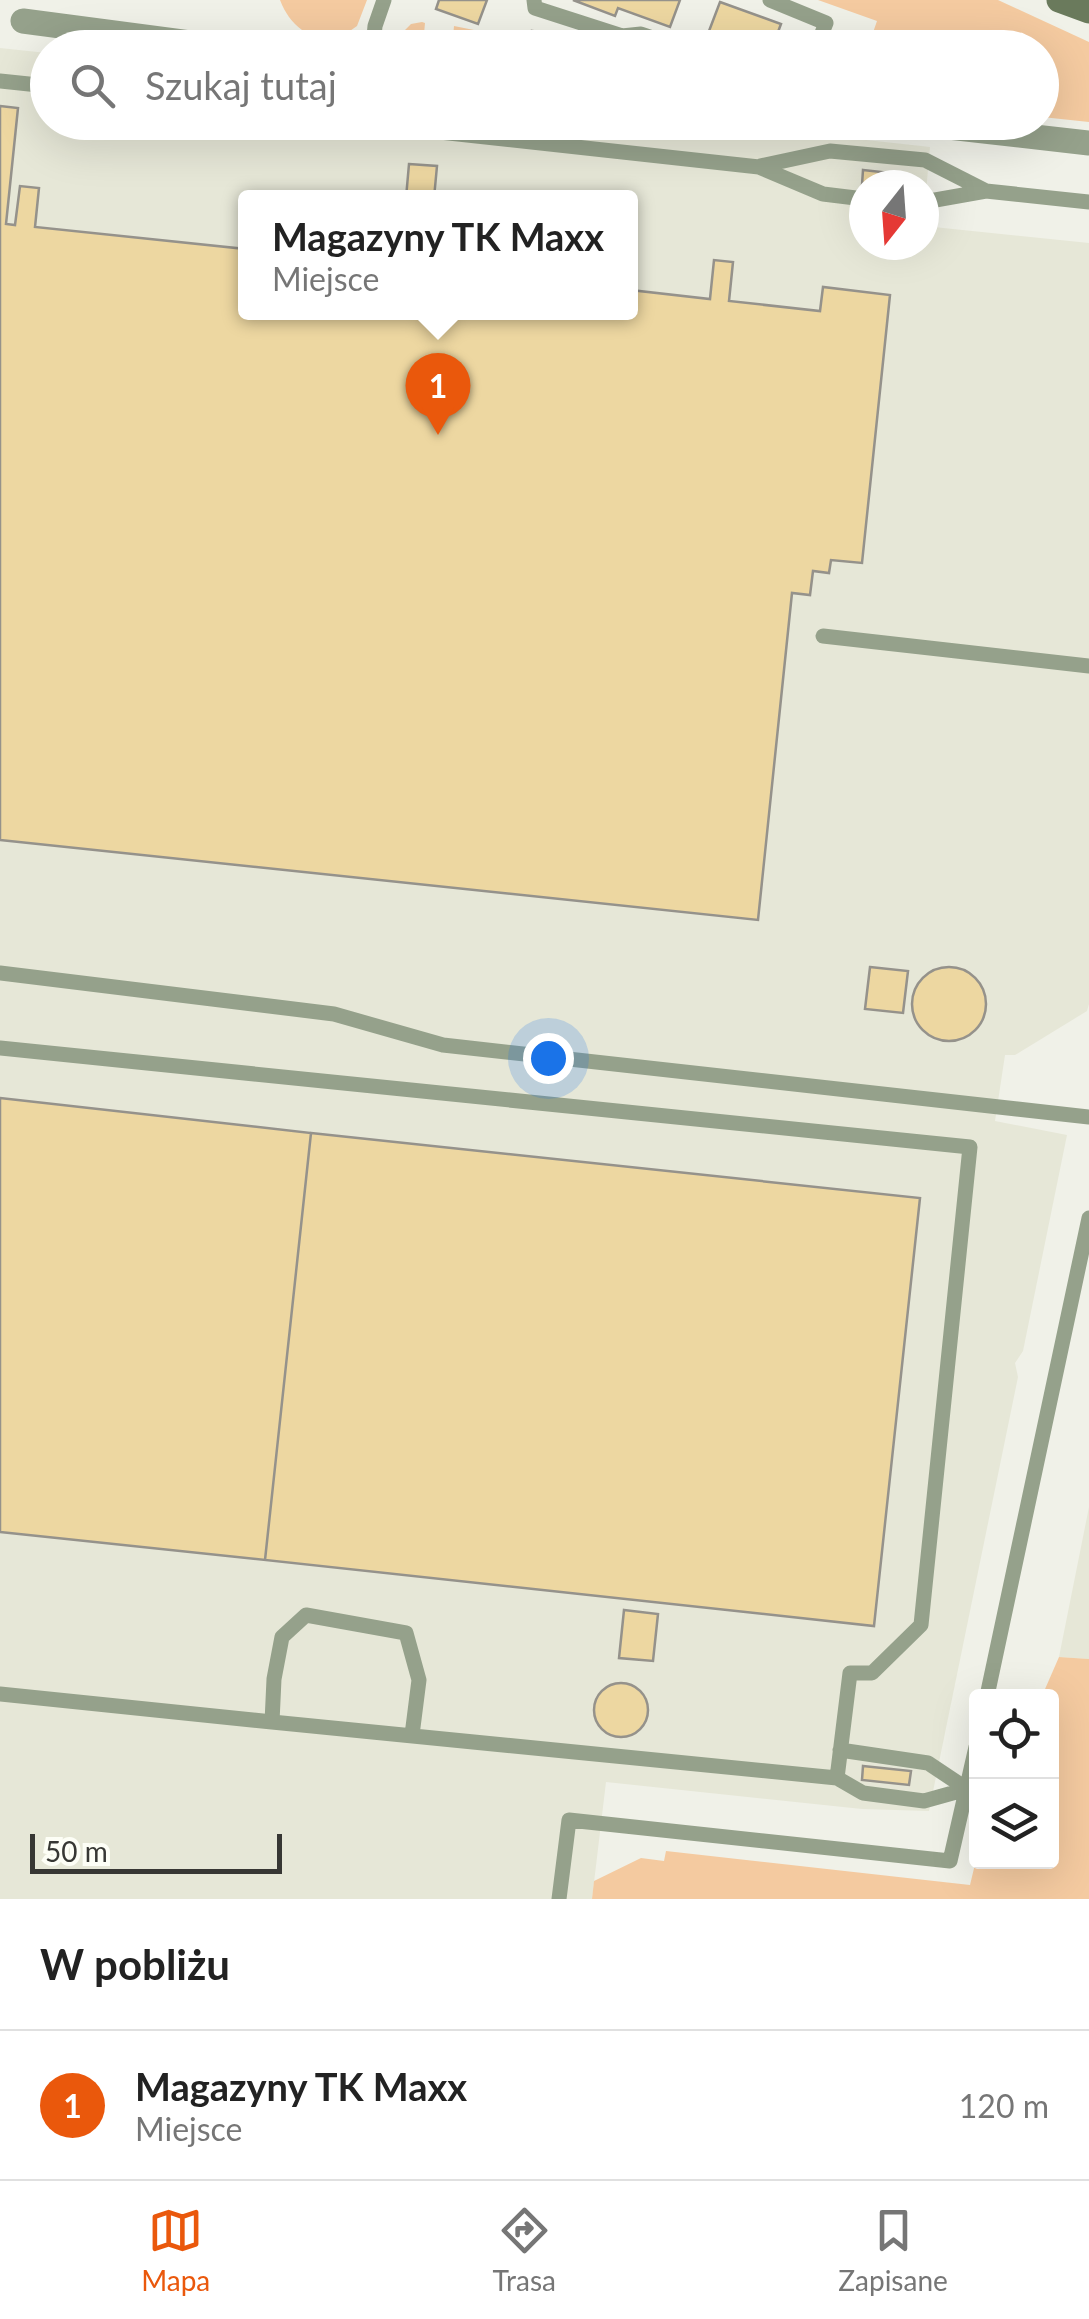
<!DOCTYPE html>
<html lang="pl">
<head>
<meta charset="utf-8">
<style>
	body { margin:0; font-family:Lato,sans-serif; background:#f2f2f2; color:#222 }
	.controls { position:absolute; right:30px; bottom:30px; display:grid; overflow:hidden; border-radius:10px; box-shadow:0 10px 40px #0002 }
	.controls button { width:90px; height:90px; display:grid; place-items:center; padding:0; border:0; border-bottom:2px solid #e0e0e0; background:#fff; color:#222; font:50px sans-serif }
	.compass { position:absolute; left:849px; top:170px; width:90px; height:90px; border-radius:50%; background:#fff; box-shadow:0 10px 40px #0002; rotate:197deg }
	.scale { position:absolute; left:30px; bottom:25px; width:252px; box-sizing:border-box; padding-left:10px; border:5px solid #373734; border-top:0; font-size:28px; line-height:35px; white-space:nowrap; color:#373734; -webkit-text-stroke:8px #fdfef6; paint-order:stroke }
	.you { position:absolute; left:548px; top:1058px; width:35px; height:35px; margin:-25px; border:8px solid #fff; border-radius:50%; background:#1a73e8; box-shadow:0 0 0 15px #1a73e833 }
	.badge { display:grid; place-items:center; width:65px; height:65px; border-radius:50%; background:#ea580c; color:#fff; font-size:32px; font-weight:700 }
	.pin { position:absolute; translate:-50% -82px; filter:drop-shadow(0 2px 5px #0008) }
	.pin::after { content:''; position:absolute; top:52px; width:35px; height:30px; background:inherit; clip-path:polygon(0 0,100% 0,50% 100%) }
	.popup { position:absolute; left:238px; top:190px; width:400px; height:130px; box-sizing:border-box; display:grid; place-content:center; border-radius:10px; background:#fff; filter:drop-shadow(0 2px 8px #0005); font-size:32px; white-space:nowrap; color:#767676 }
	.popup b { font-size:38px; color:#222 }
	.popup::after { content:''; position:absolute; left:50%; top:100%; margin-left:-20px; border:20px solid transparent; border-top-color:#fff }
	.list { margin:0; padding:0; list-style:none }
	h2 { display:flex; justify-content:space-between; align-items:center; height:130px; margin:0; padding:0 40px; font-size:42px }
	h2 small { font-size:32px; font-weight:400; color:#767676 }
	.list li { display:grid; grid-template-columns:65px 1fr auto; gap:30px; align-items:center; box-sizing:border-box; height:150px; padding:0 40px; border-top:2px solid #e0e0e0 }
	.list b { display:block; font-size:38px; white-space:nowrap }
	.list p { margin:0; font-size:32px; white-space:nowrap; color:#767676 }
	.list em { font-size:32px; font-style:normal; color:#767676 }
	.icon { flex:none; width:55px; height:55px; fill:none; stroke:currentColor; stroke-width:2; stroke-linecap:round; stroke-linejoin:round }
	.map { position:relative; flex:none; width:1089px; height:1899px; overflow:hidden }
	.search { position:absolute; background:#fff; box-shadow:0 10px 40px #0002; left:30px; right:30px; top:30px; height:110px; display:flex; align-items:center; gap:25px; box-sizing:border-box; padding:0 35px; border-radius:55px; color:#767676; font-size:38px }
	.sheet { height:280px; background:#fff }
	nav { display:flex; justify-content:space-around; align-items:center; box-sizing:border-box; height:140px; border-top:2px solid #e0e0e0; background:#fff; font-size:28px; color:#767676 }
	nav a { display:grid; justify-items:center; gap:5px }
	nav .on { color:#ea580c }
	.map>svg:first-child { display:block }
</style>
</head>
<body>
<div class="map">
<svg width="1089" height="1899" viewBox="0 0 1089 1899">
	<rect width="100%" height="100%" fill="#f0f1e8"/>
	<path fill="#e6e7d7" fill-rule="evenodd" d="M0 48 47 53 48 122H702L930 147 924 215V185H864V245H924V226L1089 243V1004L1087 1011 1015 1055H1005L995 1121 1067 1135 1023 1351 1015 1363 1018 1377 929 1811 862 1809 606 1782 592 1899H0ZM245 198H630V312H245Z
		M1089 1507V1659L1059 1657Z"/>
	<path fill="#f4caa0" d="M280 0H367L357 26 337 40C309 40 290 26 280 0Z
		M818 0H998L1089 42V122L1042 117V48L868 47 877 21Z
		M422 22 425 23 424 34 453 37 454 26 479 31 478 47H412L402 39V33L411 24Z
		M1059 1657 1089 1659V1899H592L594 1881 641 1858 664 1861 666 1851 970 1885 976 1860 1052 1862V1696H1042Z"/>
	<path fill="#edd7a1" stroke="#95928b" stroke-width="2.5" d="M439 0H487L478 24 436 9Z
		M573 0H680L670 27 618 8 615 16Z
		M720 2 781 24 772 48H754L709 31Z
		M532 31 556 34 555 46 531 43Z
		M0 106 18 108 6 224 15 225 20 186 39 188 35 227 245 249V312H630V290L710 299 714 260 733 262 729 301 820 311 823 287 890 295 862 563 831 560 829 573 813 571 810 595 792 593 758 920 0 840Z
		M409 164 437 166 434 198H406Z
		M863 170 909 175 908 185H862Z
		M912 1004a37 37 0 1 1 74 0a37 37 0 1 1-74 0Z
		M870 967 908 971 903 1013 865 1009Z
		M0 1098 311 1133 265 1560 0 1532Z
		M311 1133 920 1198 874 1626 265 1560Z
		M624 1610 658 1614 653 1661 619 1658Z
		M594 1710a27 27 0 1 1 54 0a27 27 0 1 1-54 0Z
		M863 1766 911 1771 909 1785 862 1780Z"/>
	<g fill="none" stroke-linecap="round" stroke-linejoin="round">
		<path stroke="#95a18b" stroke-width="15" d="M534 0 535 8 622 36 621 48
			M770 0 826 23 816 48
			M622 36 641 34 683 48
			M373 48 375 26 384 0
			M0 81 48 86
			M348 122 759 167 823 194 864 199
			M760 166 830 151 925 160 986 191
			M924 202 986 191 1089 202
			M823 636 1089 666
			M0 973 334 1014 443 1045 1089 1117
			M0 1048 970 1147 921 1625 872 1673H850L837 1778
			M0 1694 272 1722
			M987 1696 1089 1218
			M412 1735 419 1680 406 1633 306 1615 282 1637 274 1679 272 1722 837 1778 863 1793 924 1801 967 1789
			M840 1750 928 1763 967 1789
			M559 1899 569 1820 950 1861 976 1747"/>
		<path stroke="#95a18b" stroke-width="25" d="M23 21 228 48
			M904 122 1089 143"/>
		<path stroke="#6a7a5c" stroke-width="25" d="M1059 0 1089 11"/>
	</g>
</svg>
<div class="controls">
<button><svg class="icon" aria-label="locate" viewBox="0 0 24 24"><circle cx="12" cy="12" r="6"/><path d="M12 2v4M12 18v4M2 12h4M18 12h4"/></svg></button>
<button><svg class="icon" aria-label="layers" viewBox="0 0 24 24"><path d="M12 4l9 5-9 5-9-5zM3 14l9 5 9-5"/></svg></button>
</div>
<svg class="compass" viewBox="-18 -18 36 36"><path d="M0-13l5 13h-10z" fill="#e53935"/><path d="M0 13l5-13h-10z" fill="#767676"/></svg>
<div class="scale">50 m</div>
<div class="you"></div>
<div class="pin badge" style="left:438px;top:435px">1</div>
<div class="popup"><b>Magazyny TK Maxx</b>Miejsce</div>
<div class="search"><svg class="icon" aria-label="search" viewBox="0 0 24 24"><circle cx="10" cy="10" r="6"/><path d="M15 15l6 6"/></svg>Szukaj tutaj</div>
</div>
<section class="sheet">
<h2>W pobliżu<small></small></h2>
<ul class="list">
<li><span class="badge">1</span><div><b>Magazyny TK Maxx</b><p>Miejsce</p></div><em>120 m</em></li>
</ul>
</section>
<nav>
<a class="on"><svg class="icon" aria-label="map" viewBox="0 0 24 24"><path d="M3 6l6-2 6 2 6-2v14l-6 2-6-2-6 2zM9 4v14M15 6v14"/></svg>Mapa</a>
<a><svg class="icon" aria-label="directions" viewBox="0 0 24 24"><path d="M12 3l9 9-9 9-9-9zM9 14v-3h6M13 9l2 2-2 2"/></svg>Trasa</a>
<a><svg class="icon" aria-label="saved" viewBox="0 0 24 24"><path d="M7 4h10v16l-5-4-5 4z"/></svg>Zapisane</a>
</nav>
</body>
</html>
